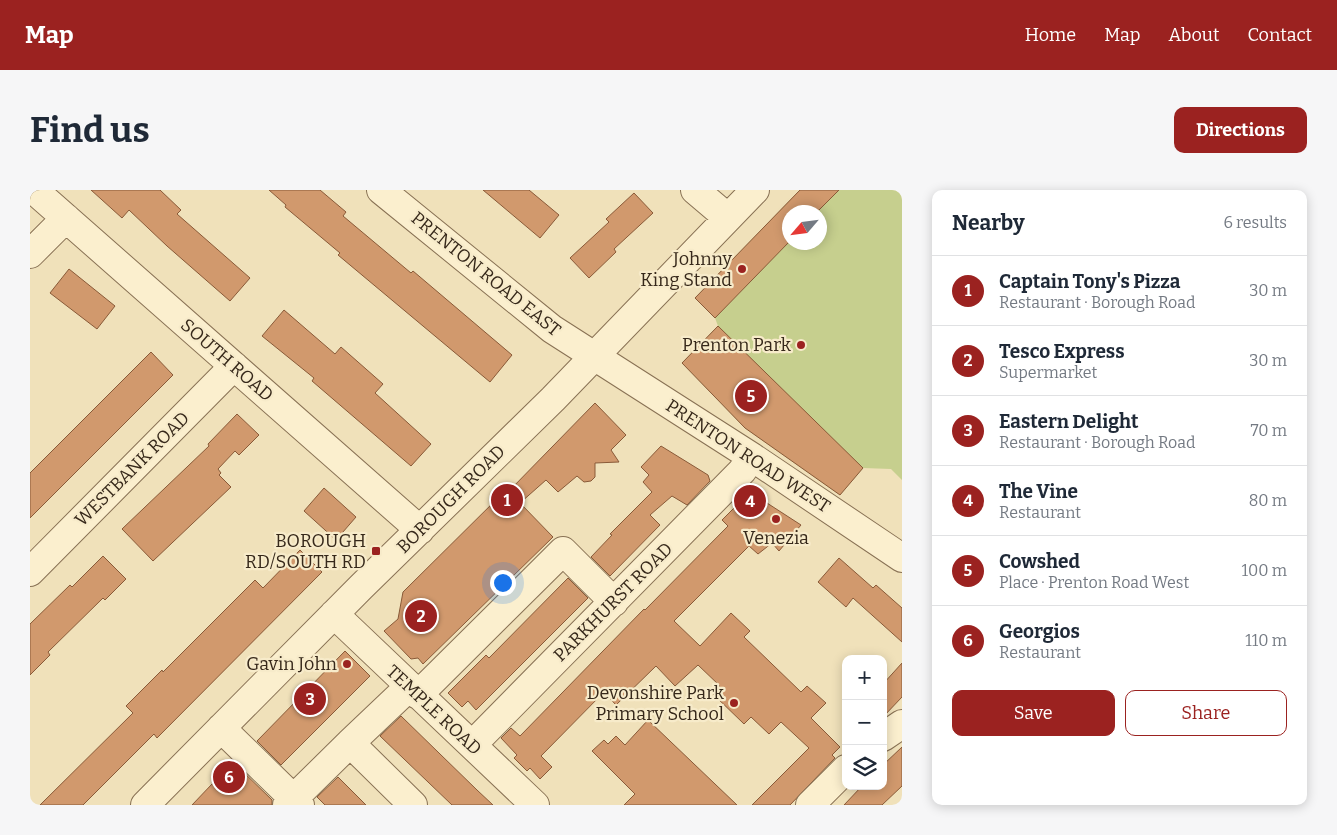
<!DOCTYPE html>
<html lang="en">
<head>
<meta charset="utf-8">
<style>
	body { margin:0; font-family:Bitter,serif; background:#f6f6f7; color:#1f2937 }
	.controls { position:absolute; right:15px; bottom:15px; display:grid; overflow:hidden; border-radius:10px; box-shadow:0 2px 12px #0003 }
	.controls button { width:45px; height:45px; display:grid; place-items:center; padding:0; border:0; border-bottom:1px solid #e0e1e3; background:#fff; color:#1f2937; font:25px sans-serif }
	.compass { position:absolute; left:752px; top:15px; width:45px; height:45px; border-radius:50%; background:#fff; box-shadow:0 2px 12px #0003; rotate:242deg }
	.you { position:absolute; left:472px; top:392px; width:18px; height:18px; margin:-12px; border:4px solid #fff; border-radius:50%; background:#1a73e8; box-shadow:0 0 0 8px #1a73e833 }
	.badge { display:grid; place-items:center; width:32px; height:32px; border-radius:50%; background:#9b2220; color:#fff; font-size:16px; font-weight:700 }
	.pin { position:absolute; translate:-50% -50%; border:2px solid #fff; box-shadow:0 1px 5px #0006 }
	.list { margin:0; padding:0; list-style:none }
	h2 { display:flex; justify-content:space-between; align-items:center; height:65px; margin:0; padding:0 20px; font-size:21px }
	h2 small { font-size:16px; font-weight:400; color:#747a83 }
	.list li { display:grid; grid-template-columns:32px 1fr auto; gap:15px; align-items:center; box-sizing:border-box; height:70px; padding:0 20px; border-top:1px solid #e0e1e3 }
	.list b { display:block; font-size:19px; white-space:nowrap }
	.list p { margin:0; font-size:16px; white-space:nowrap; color:#747a83 }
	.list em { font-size:16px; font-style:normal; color:#747a83 }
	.actions { display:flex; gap:10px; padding:15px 20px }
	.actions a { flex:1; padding:11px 0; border:1px solid #9b2220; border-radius:10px; text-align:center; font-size:18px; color:#9b2220 }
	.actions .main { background:#9b2220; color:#fff }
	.icon { flex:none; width:28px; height:28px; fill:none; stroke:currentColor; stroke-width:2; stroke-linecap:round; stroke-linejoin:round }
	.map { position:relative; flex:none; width:872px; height:615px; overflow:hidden; border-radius:10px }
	header { display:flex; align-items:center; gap:30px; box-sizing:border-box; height:70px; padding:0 25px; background:#9b2220; color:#fff }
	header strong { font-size:24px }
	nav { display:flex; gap:28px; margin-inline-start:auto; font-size:18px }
	.intro { display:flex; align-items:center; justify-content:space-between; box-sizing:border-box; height:120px; padding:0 30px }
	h1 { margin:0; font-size:35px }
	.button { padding:12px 22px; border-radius:10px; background:#9b2220; color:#fff; font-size:18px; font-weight:700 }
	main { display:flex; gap:30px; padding:0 30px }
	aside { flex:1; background:#fff; border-radius:10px; box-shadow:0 2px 12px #0003 }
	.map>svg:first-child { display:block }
</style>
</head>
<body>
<header>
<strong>Map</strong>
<nav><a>Home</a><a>Map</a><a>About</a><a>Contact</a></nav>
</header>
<div class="intro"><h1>Find us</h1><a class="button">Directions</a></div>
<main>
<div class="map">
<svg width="872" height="615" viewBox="0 0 872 615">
	<rect width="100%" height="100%" fill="#f0e1ba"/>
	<path fill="#c6cf8e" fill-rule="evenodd" d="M770 0H872V290L861 279 833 278 810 305 715 238 652 173 688 136 685 128 665 108ZM759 22H789V52H759Z"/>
	<path fill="#d1996d" stroke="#895a38" d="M61 0H130L151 20 147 24 220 88 200 111 137 56 99 20 92 28Z
		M239 0H290L316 22 313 26 381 83 383 81 482 165 460 192 308 65 310 63 255 17 256 15Z
		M453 0H499L529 25 510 48Z
		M770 0H809L787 22H760V51L685 128 665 108Z
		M604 3 623 23 584 59 586 62 559 88 540 68 579 32 576 29Z
		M39 79 85 116 67 139 20 103Z
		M254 120 305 164 311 157 353 194 345 203 401 254 381 276 282 191 284 188 232 146Z
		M688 136 833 278 810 305 715 238 652 173Z
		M121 162 143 185 0 328V283Z
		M565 213 596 245 581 260 589 272 565 273V287L561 291 554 292 547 286 528 302 516 290 490 313 523 347 393 474 388 468 381 469 354 441 368 429 373 402 477 299 479 301Z
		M207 224 229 245 209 265 205 261 188 279 191 283 189 285 201 297 123 371 92 339 179 256 178 254Z
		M631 256 678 285 680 291 657 315 642 306 620 325 630 335 580 386 561 367 582 345 580 344 622 302 613 292 619 285 611 277Z
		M294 298 326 327 306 350 274 321Z
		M720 302 771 335 749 361 742 353 728 364 719 356 644 431 670 456 701 423 720 441 714 447 771 502 777 496 796 513 781 528 810 557 802 565 805 568 760 615H722L779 558 751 532 739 544 721 527 714 534 683 504 690 496 668 475 645 496 626 476 586 515 574 502 511 566 522 577 510 589 500 578 497 581 484 568 487 565 471 548 481 538 490 546 614 419 615 420 698 336 692 330Z
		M270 360 292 382 127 548 124 544 53 615H10L103 523 96 516 132 480 133 482 225 390 233 398Z
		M73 366 96 389 75 410 73 408 18 462 20 465 0 485V434L40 395 42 397Z
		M809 368 843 398 846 395 872 418V452L823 408 816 417 788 392Z
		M538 388 558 408 446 520 438 511 432 517 418 503 456 465 459 468Z
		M315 461 340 486 251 575 227 551Z
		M872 473V507L853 527V494Z
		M371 526 447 600 463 615H422L350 546Z
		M618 530 707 615H594L605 604 562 561 574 550 578 554 586 546 595 555Z
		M872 557V596L852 615H814L832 596H853V575Z
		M203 572 242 610V615H162Z
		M308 587 336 615H295L287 607Z"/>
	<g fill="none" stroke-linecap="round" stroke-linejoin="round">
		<defs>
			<path id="minor" d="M4 0 390 340
				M351 0 522 139 722 267 872 368
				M665 0 698 28
				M0 64 36 28
				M0 382 204 176
				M304 424 505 615
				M388 505 533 361 584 412
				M191 538 270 615
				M853 547 872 534
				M320 553 379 497
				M442 555 712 281 722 267
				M115 615 331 397 523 209 725 0
				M257 615 320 553 383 615
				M780 615 816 579"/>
		</defs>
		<use href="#minor" stroke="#887154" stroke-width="30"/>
		<use href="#minor" stroke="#fbefce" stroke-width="28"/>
	</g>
	<g fill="#9b2220" stroke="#f7ebca" stroke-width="2">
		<circle cx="712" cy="79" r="5"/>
		<circle cx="771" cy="155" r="5"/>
		<circle cx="746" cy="329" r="5"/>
		<rect x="341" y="356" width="10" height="10" rx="2.5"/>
		<circle cx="317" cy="474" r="5"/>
		<circle cx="704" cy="513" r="5"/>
	</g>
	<g text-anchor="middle" stroke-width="4.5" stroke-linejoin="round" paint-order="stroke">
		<g font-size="18" fill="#36281a" stroke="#f7ebca" text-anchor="end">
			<text x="702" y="75">Johnny<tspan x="702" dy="21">King Stand</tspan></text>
			<text x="761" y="161">Prenton Park</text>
			<text x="746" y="354" text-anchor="middle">Venezia</text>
			<text x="336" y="357">BOROUGH<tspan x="336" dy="21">RD/SOUTH RD</tspan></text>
			<text x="307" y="480">Gavin John</text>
			<text x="694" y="509">Devonshire Park<tspan x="694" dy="21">Primary School</tspan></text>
		</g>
		<g font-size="18" fill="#36281a" stroke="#f7ebca">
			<text transform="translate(456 84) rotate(39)" y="6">PRENTON ROAD EAST</text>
			<text transform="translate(197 170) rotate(41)" y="6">SOUTH ROAD</text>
			<text transform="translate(718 266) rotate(33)" y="6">PRENTON ROAD WEST</text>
			<text transform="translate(102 279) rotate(-45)" y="6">WESTBANK ROAD</text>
			<text transform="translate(421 309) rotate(-45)" y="6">BOROUGH ROAD</text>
			<text transform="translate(583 412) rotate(-45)" y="6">PARKHURST ROAD</text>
			<text transform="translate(404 520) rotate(43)" y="6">TEMPLE ROAD</text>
		</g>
	</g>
</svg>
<div class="controls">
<button>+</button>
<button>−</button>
<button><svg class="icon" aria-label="layers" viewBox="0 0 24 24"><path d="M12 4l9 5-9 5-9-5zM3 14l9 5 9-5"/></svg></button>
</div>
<svg class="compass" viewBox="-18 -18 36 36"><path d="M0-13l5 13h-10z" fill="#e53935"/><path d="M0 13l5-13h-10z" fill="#747a83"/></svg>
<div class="you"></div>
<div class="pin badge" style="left:477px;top:310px">1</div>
<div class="pin badge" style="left:391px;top:426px">2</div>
<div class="pin badge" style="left:280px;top:509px">3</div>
<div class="pin badge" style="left:720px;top:311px">4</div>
<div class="pin badge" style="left:721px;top:206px">5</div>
<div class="pin badge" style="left:199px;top:587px">6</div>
</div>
<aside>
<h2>Nearby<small>6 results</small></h2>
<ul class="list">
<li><span class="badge">1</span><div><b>Captain Tony's Pizza</b><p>Restaurant · Borough Road</p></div><em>30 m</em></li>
<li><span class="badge">2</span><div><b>Tesco Express</b><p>Supermarket</p></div><em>30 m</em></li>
<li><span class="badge">3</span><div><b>Eastern Delight</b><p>Restaurant · Borough Road</p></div><em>70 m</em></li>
<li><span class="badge">4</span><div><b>The Vine</b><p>Restaurant</p></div><em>80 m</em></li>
<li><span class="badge">5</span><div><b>Cowshed</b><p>Place · Prenton Road West</p></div><em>100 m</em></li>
<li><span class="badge">6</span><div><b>Georgios</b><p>Restaurant</p></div><em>110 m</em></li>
</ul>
<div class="actions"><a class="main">Save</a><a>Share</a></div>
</aside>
</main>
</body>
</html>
